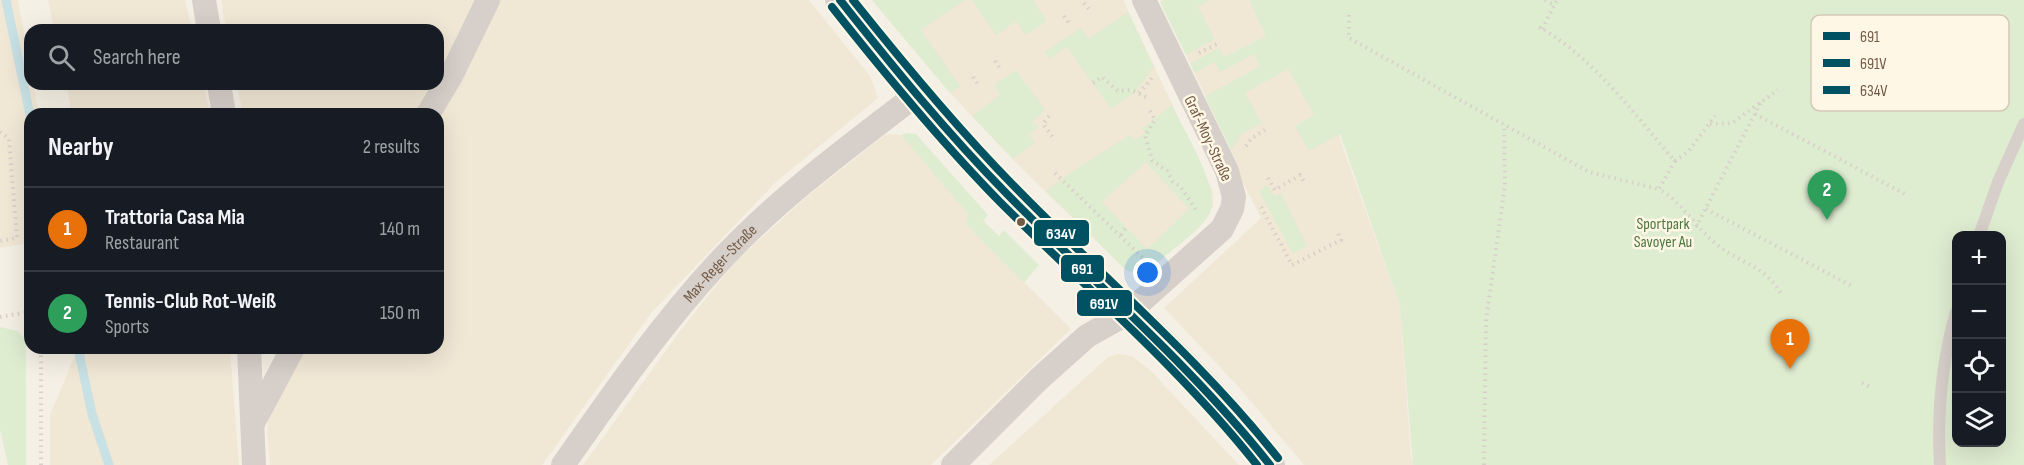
<!DOCTYPE html>
<html lang="en">
<head>
<meta charset="utf-8">
<style>
	body { margin:0; font-family:"Sofia Sans Condensed",sans-serif; background:#20242c; color:#f1f3f6 }
	.controls { position:absolute; right:18px; bottom:18px; display:grid; overflow:hidden; border-radius:12px; box-shadow:0 6px 24px #0002 }
	.controls button { width:54px; height:54px; display:grid; place-items:center; padding:0; border:0; border-bottom:2px solid #363941; background:#171b24; color:#f1f3f6; font:30px sans-serif }
	.you { position:absolute; left:1148px; top:273px; width:21px; height:21px; margin:-15px; border:4px solid #fff; border-radius:50%; background:#1a73e8; box-shadow:0 0 0 9px #1a73e833 }
	.badge { display:grid; place-items:center; width:39px; height:39px; border-radius:50%; background:#7c3aed; color:#fff; font-size:20px; font-weight:700 }
	.pin { position:absolute; translate:-50% -50px; filter:drop-shadow(0 2px 3px #0008) }
	.pin::after { content:''; position:absolute; top:32px; width:21px; height:18px; background:inherit; clip-path:polygon(0 0,100% 0,50% 100%) }
	.list { margin:0; padding:0; list-style:none }
	h2 { display:flex; justify-content:space-between; align-items:center; height:78px; margin:0; padding:0 24px; font-size:26px }
	h2 small { font-size:20px; font-weight:400; color:#9ea1a6 }
	.list li { display:grid; grid-template-columns:39px 1fr auto; gap:18px; align-items:center; box-sizing:border-box; height:84px; padding:0 24px; border-top:2px solid #363941 }
	.list b { display:block; font-size:22px; white-space:nowrap }
	.list p { margin:0; font-size:20px; white-space:nowrap; color:#9ea1a6 }
	.list em { font-size:20px; font-style:normal; color:#9ea1a6 }
	.icon { flex:none; width:33px; height:33px; fill:none; stroke:currentColor; stroke-width:2; stroke-linecap:round; stroke-linejoin:round }
	.map { position:relative; flex:none; width:2024px; height:465px; overflow:hidden }
	.search { position:absolute; background:#171b24; box-shadow:0 6px 24px #0002; left:24px; top:24px; width:420px; height:66px; display:flex; align-items:center; gap:15px; box-sizing:border-box; padding:0 21px; border-radius:18px; color:#9ea1a6; font-size:22px }
	.panel { position:absolute; background:#171b24; box-shadow:0 6px 24px #0002; left:24px; top:108px; width:420px; height:246px; border-radius:18px }
	.map>svg:first-child { display:block }
</style>
</head>
<body>
<div class="map">
<svg width="2024" height="465" viewBox="0 0 2024 465">
	<rect width="100%" height="100%" fill="#f5f0e5"/>
	<path fill="#f1e7d5" d="M0 0H18L30 66V84H33L39 114H30V243L0 248Z
		M48 0H185L192 30H54Z
		M221 0H809L870 76 878 98 776 182 652 312 542 465H270L267 431 275 348H438V114H243L237 84H438V30H226Z
		M872 0H1123L1212 189 1213 205 1208 216 1148 271 1140 274 1126 270 1020 167 950 93Z
		M1160 0H1302L1342 145 1400 306 1411 457 1414 465H1304L1237 385 1164 308 1261 218 1241 179 1238 165Z
		M66 84H204L210 114H72Z
		M886 134 901 135 917 152 968 214 966 224 1071 329 931 465H583L680 331 734 263 804 199Z
		M78 348H230L239 465H50V415Z
		M1117 354 1132 356 1150 370 1239 465H989L1108 357Z"/>
	<path fill="#deecd0" fill-rule="evenodd" d="M872 0H965L921 30 960 86 950 93Z
		M971 0H1033L1047 21 1026 35 1016 21 996 35Z
		M1166 0H1211L1198 7 1215 39 1186 55 1160 2Z
		M1249 0H2024V465H1413L1400 306 1340 134 1309 151 1295 126 1314 115 1288 69 1245 93 1262 123 1241 135 1231 150 1205 96 1260 66 1254 54 1220 72 1215 62 1195 73 1190 64 1219 48 1224 57 1266 36ZM1956 236H2002V442H1956Z
		M1128 12 1154 67 1134 93 1111 109 1067 47 1049 59 1044 52 1081 28 1088 39Z
		M1016 70 1045 110 1032 121 1038 127 1029 135 1035 143 1013 159 972 116 1000 95 994 85Z
		M1172 105C1183 129 1223 192 1209 215 1199 231 1179 244 1165 256 1152 268 1144 278 1126 270L1046 191 1074 170 1130 135 1135 140 1145 133 1142 128ZM1146 162 1189 209 1147 249 1102 202Z
		M908 133 916 134 988 215 983 221 999 236 1004 230 1039 265 1024 283 966 224 968 214 901 135Z
		M1267 185 1274 196 1281 193 1307 246 1293 254 1259 191Z
		M0 327 18 331 26 341V465H8L0 429Z"/>
	<g fill="none" stroke-linecap="round" stroke-linejoin="round">
		<path stroke="#c8e1e5" stroke-width="9" d="M6 0 30 115
			M78 348 92 414 109 465"/>
		<path stroke="#d7d0c9" stroke-width="4" stroke-dasharray="1.5 4.5" stroke-linecap="butt" d="M1545 0 1554 5
			M1084 3 1091 11
			M1349 15V38L1589 172 1659 189
			M1064 16 1070 25
			M1539 27C1594 58 1634 114 1675 161L1659 189C1684 204 1697 230 1720 247 1745 265 1767 267 1782 296
			M1542 29 1557 0
			M1199 53 1217 44
			M995 61 1001 70
			M973 77 979 86
			M1093 83 1102 77 1118 91 1131 90 1146 97
			M1139 93 1152 78
			M1150 111 1155 120 1145 136 1152 160 1167 171 1173 182 1180 186 1198 213
			M1755 114 1905 194
			M1049 116 1043 124 1055 140
			M1710 124 1732 123 1778 90
			M0 132 9 139 17 238 0 241
			M1246 146 1252 138 1265 130
			M1675 161 1688 152 1715 116
			M1055 173 1145 260
			M1268 178 1275 190 1300 175 1304 181
			M1261 207 1292 265 1341 240 1337 231
			M1706 209 1852 286
			M1696 227 1761 102
			M1121 235 1126 227
			M0 317 30 312
			M1862 383 1872 388
			M41 465V348
			M1484 465 1486 321 1505 185 1504 124"/>
		<path stroke="#d7cfc9" stroke-width="12" d="M1979 236 1998 182 2024 124
			M1940 465C1937 414 1942 361 1956 312"/>
		<g stroke="#d7cfc9" stroke-width="24">
			<path d="M204 0 209 30"/>
			<path d="M219 84 224 114"/>
			<path d="M428 114 451 76 488 0"/>
			<path d="M249 348 254 465"/>
			<path d="M253 423 293 348"/>
			<path id="s1" d="M563 465C612 395 660 326 718 263 776 200 848 147 916 95"/>
			<path d="M953 465 1039 379 1087 336 1128 313 1222 229 1232 209 1234 197 1227 171 1144 0"/>
		</g>
		<path stroke="#d7cfc9" stroke-width="30" d="M840 0C893 67 947 133 1007 194 1095 283 1195 364 1270 465"/>
		<defs>
			<path id="bus-1" d="M840 0C893 67 947 133 1007 194 1095 284 1191 365 1270 465"/>
			<path id="bus-2" d="M832 7C885 74 940 141 1000 202 1087 289 1180 368 1257 465"/>
			<path id="bus-3" d="M853 0C904 64 956 127 1013 185 1102 277 1199 358 1278 458"/>
		</defs>
		<use href="#bus-1" stroke="#fff7e5" stroke-width="12"/>
		<use href="#bus-2" stroke="#fff7e5" stroke-width="12"/>
		<use href="#bus-3" stroke="#fff7e5" stroke-width="12"/>
		<use href="#bus-1" stroke="#005262" stroke-width="8"/>
		<use href="#bus-2" stroke="#005262" stroke-width="8"/>
		<use href="#bus-3" stroke="#005262" stroke-width="8"/>
	</g>
	<circle fill="#725a47" stroke="#fff7e5" stroke-width="2" cx="1021" cy="222" r="5"/>
	<g text-anchor="middle" stroke-width="5" stroke-linejoin="round" paint-order="stroke">
		<g font-size="16" fill="#725a47" stroke="#fff7e5">
			<text transform="translate(1209 138) rotate(65)" y="6">Graf-Moy-Straße</text>
			<text dy="6" stroke="none"><textPath href="#s1" startOffset="256">Max-Reger-Straße</textPath></text>
		</g>
		<g font-size="16" fill="#4b783f" stroke="#fff7e5">
			<text x="1663" y="229">Sportpark<tspan x="1663" dy="18">Savoyer Au</tspan></text>
		</g>
	</g>
	<rect x="1811" y="15" width="198" height="96" rx="9" fill="#fff7e5" stroke="#d5c8b6" stroke-width="1.5"/>
	<rect x="1823" y="32" width="27" height="8" fill="#005262"/>
	<rect x="1823" y="59" width="27" height="8" fill="#005262"/>
	<rect x="1823" y="86" width="27" height="8" fill="#005262"/>
	<g font-size="16" fill="#725a47">
		<text x="1860" y="42">691</text>
		<text x="1860" y="69">691V</text>
		<text x="1860" y="96">634V</text>
	</g>
	<g stroke="#fff7e5" stroke-width="2">
		<rect x="1033" y="219" width="57" height="28" rx="6" fill="#005262"/>
		<rect x="1060" y="254" width="45" height="29" rx="6" fill="#005262"/>
		<rect x="1076" y="289" width="57" height="28" rx="6" fill="#005262"/>
	</g>
	<g font-size="16" text-anchor="middle" font-weight="bold" fill="#fff">
		<text x="1061" y="239">634V</text>
		<text x="1082" y="274">691</text>
		<text x="1104" y="309">691V</text>
	</g>
</svg>
<div class="controls">
<button>+</button>
<button>−</button>
<button><svg class="icon" aria-label="locate" viewBox="0 0 24 24"><circle cx="12" cy="12" r="6"/><path d="M12 2v4M12 18v4M2 12h4M18 12h4"/></svg></button>
<button><svg class="icon" aria-label="layers" viewBox="0 0 24 24"><path d="M12 4l9 5-9 5-9-5zM3 14l9 5 9-5"/></svg></button>
</div>
<div class="you"></div>
<div class="pin badge" style="left:1790px;top:369px;background:#e8710a">1</div>
<div class="pin badge" style="left:1827px;top:220px;background:#2e9e5b">2</div>
<div class="search"><svg class="icon" aria-label="search" viewBox="0 0 24 24"><circle cx="10" cy="10" r="6"/><path d="M15 15l6 6"/></svg>Search here</div>
<section class="panel">
<h2>Nearby<small>2 results</small></h2>
<ul class="list">
<li><span class="badge" style="background:#e8710a">1</span><div><b>Trattoria Casa Mia</b><p>Restaurant</p></div><em>140 m</em></li>
<li><span class="badge" style="background:#2e9e5b">2</span><div><b>Tennis-Club Rot-Weiß</b><p>Sports</p></div><em>150 m</em></li>
</ul>
</section>
</div>
</body>
</html>
